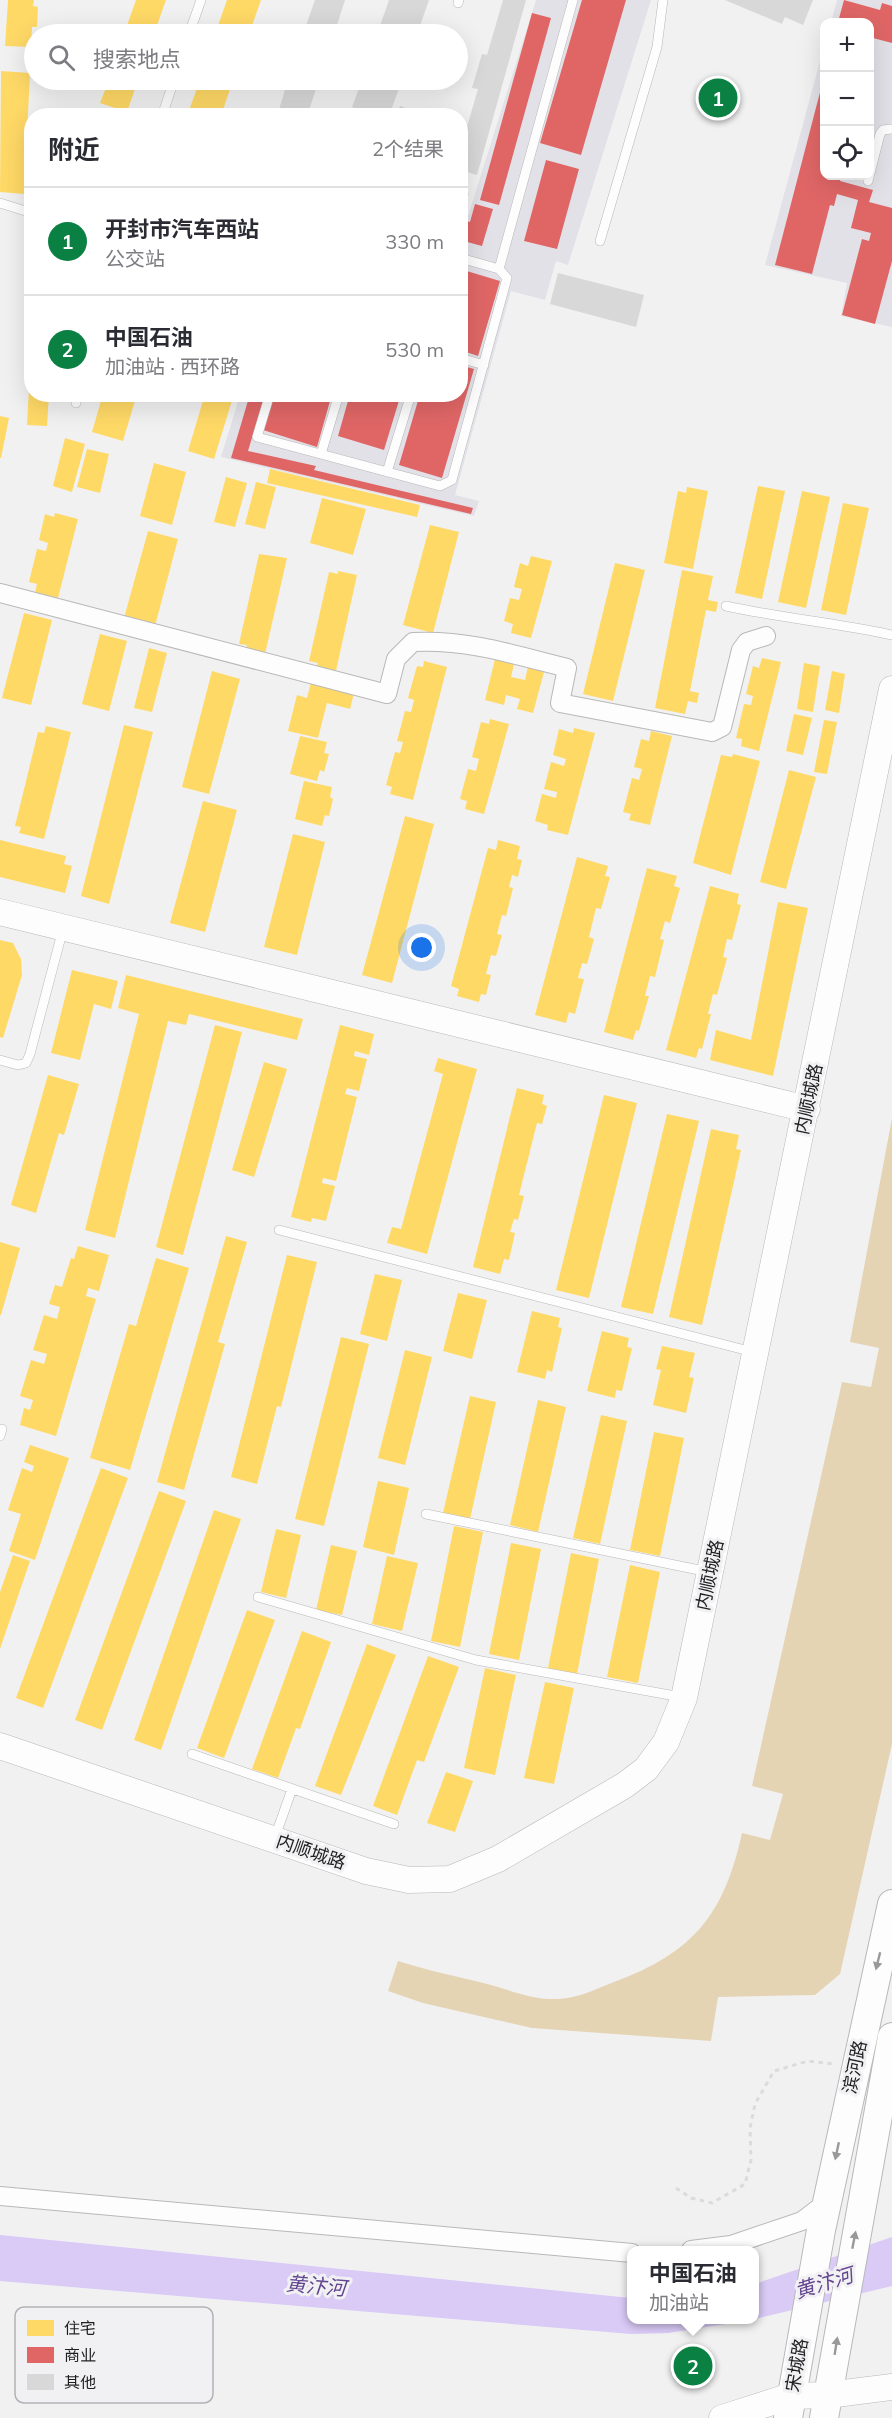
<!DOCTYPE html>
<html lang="zh">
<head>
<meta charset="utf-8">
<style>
	body { margin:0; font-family:Mulish,"Noto Sans SC",sans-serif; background:#f2f2f3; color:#2b2b33 }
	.controls { position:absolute; right:18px; top:18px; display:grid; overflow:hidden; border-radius:12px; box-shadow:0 6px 24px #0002 }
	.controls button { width:54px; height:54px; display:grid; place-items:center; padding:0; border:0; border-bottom:2px solid #e1e1e2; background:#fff; color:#2b2b33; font:30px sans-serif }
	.you { position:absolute; left:422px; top:948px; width:21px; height:21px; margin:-15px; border:4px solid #fff; border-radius:50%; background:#1a73e8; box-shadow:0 0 0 9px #1a73e833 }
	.badge { display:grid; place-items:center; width:39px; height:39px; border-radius:50%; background:#0b8043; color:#fff; font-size:20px; font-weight:700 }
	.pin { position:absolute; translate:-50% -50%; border:3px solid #fff; box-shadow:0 2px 6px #0006 }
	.popup { position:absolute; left:627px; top:2246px; width:132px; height:78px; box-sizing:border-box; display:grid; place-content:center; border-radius:12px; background:#fff; filter:drop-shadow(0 2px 4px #0005); font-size:20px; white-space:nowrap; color:#7c7c81 }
	.popup b { font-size:22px; color:#2b2b33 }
	.popup::after { content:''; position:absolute; left:50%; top:100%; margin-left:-12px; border:12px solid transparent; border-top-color:#fff }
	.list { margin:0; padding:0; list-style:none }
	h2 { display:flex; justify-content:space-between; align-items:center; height:78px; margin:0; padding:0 24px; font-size:26px }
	h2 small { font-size:20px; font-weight:400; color:#7c7c81 }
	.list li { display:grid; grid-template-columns:39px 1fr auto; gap:18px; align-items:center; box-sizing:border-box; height:108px; padding:0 24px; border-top:2px solid #e1e1e2 }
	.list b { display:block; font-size:22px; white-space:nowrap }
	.list p { margin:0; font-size:20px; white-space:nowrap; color:#7c7c81 }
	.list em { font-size:20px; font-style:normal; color:#7c7c81 }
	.icon { flex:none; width:33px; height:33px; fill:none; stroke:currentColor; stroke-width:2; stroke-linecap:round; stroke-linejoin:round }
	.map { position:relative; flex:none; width:892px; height:2418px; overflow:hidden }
	.search { position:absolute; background:#fff; box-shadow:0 6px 24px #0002; left:24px; top:24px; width:444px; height:66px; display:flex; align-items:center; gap:15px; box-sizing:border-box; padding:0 21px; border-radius:33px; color:#7c7c81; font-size:22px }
	.panel { position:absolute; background:#fff; box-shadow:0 6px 24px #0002; left:24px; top:108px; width:444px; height:294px; border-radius:24px }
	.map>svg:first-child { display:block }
</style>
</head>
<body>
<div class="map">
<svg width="892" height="2418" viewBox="0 0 892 2418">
	<rect width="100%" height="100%" fill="#f1f1f2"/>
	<path fill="#e2e1e7" d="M536 0H651L568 265 556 261 545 300 511 291 455 495 479 501 474 516 221 457 240 395 460 394 461 214 468 216Z
		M837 0H892V327L841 316 847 283 765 265 824 46V176H870V22H831Z"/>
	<path fill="#e5d4b4" d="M892 1118V1744L840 1974 815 1995 718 1997 711 2041 532 2028 423 2003 388 1991 398 1961C429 1971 460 1977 491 1985 512 1991 534 2000 557 1999 576 1999 596 1989 614 1982 693 1953 724 1915 742 1833L770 1840 783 1794 752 1786 842 1382 871 1387 879 1348 850 1342Z"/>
	<path fill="#d9caf6" d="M0 2235 631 2298 632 2320H751L668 2333 631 2334 0 2281Z
		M892 2237V2286L755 2319V2284Z"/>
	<path fill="#ffd966" d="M8 0H34L33 6 38 7 37 27H32L31 47 5 46Z
		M136 0H166L154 34H124Z
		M227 0H261L249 34H215Z
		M1 71 30 73 24 194 0 192Z
		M109 80H138L127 112 100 103Z
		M200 80H233L221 116H187Z
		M30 370 32 394H49L47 426 27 425Z
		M103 394H137L123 441 92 432Z
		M205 394H234L214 459 188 451Z
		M0 416 9 418 1 458H0Z
		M65 438 85 444 72 492 53 486Z
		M87 449 109 454 100 493 77 487Z
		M154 463 186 472 172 525 140 516Z
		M270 469 420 505 417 517 267 483Z
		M226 477 247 483 235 527 214 522Z
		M256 482 276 487 265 529 245 524Z
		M758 486 785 491 762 599 735 593Z
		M687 487 708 491 693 569 664 563 678 491 686 493Z
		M802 491 830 497 806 608 778 602Z
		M322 498 366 509 353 555 310 543Z
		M843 503 869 508 846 615 821 610Z
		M55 513 78 519 58 598 35 593 37 584 29 582 37 549 46 551 48 543 39 540 45 514 54 517Z
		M430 525 459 532 433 633 403 625Z
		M148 531 178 539 155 626 124 618Z
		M259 554 287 558 265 654 246 650 247 645 239 644Z
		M531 556 552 561 531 638 511 633 513 624 504 621 510 598 519 600 522 589 514 587 520 563 528 566Z
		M615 563 645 570 613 701 583 694Z
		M682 570 713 576 708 600 718 602 716 612 706 610 690 691 699 693 697 703 688 701 685 714 655 708Z
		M338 571 357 575 336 671 316 667 318 663 309 661 329 572 338 574Z
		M24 613 52 620 31 705 2 698Z
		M100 634 127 641 109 711 82 704Z
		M149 648 167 653 152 712 134 708Z
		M762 658 781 662 759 751 741 746 742 739 736 738 744 704 751 705 753 696 746 694 753 666 759 668Z
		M495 659 514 664 511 677 525 680 528 667 544 672 533 713 517 709 520 699 506 695 504 705 485 700Z
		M424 661 447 667 413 800 390 794 392 787 386 785 395 752 400 753 403 742 397 741 405 711 411 712 414 700 408 698 417 666 423 667Z
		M804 663 820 666 813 712 797 709Z
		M212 671 240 679 209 794 182 787Z
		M832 671 845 674 839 713 825 710Z
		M311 682 354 693 350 709 327 703 318 738 288 731 297 695 307 698Z
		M794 714 812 718 803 755 786 751Z
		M490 719 509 724 484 814 465 809 467 801 460 799 468 769 476 771 479 759 472 757 481 722 489 724Z
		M824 720 837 722 827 774 814 772Z
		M124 725 153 732 109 904 81 896Z
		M46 726 71 732 44 839 19 833 21 827 15 826 38 732 44 733Z
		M574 728 595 733 568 835 547 830 548 825 535 821 542 794 556 798 557 792 544 789 551 762 564 766 566 759 553 755 559 729 573 733Z
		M651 731 672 736 650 825 629 820 631 814 623 812 632 778 639 780 642 769 634 767 641 739 649 741Z
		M300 736 327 742 324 753 329 754 324 772 320 770 317 781 290 774Z
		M733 754 760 761 731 875 693 863 721 755 732 757Z
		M789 770 816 777 786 889 760 882Z
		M304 781 332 787 330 797 333 799 329 816 325 815 322 826 295 819Z
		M203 801 237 810 205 932 170 923Z
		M405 816 434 824 392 983 362 975Z
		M293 834 325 842 297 955 264 947Z
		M0 840 66 856 64 864 72 866 65 893 0 877Z
		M498 840 520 846 517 859 522 860 518 877 512 875 509 887 513 888 506 916 502 915 497 934 502 935 496 956 491 955 486 974 491 975 486 995 481 994 479 1002 457 996 459 989 451 986 488 848 496 850Z
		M577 857 608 866 605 876 610 877 601 909 596 908 589 937 594 939 587 964 582 963 578 978 584 979 575 1014 569 1012 566 1023 535 1015Z
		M647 868 677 876 674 886 680 888 670 923 665 921 660 939 664 940 655 977 650 976 645 996H649L639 1031 636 1030 633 1040 604 1032Z
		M710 886 739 894 737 904 741 905 732 940 727 939 723 957 727 958 717 995 713 994 708 1014H711L702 1049 699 1048 696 1058 666 1050Z
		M778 902 808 908 773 1076 710 1060 716 1030 751 1040Z
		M0 940 13 943 21 959 22 975 3 1038 0 1037Z
		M72 970 118 981 111 1009 94 1004 80 1060 51 1053Z
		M126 975 303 1019 297 1040 189 1014 186 1025 168 1021 115 1238 85 1230 139 1014 118 1008Z
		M215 1025 242 1032 183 1255 156 1247Z
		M340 1025 374 1034 369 1055 355 1051 354 1056 367 1059 359 1091 347 1088 345 1094 357 1097 336 1181 323 1178 322 1183 335 1186 326 1221 312 1218 311 1222 291 1217Z
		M438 1058 477 1069 427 1254 387 1243 392 1227 401 1229 443 1074 434 1071Z
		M264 1062 287 1069 254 1177 232 1170Z
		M48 1075 79 1084 64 1135 59 1133 36 1213 11 1205Z
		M517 1088 544 1095 542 1104 547 1106 542 1124 537 1123 519 1195 524 1196 518 1220 514 1219 510 1232 515 1233 509 1260 504 1259 500 1274 473 1267Z
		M604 1095 637 1103 589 1298 556 1290Z
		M667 1114 699 1121 653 1314 621 1307Z
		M711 1129 739 1135 736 1149 741 1150 702 1325 669 1317Z
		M226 1236 247 1242 218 1342 225 1344 184 1490 157 1482Z
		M0 1242 20 1248 1 1315H0Z
		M78 1246 109 1255 99 1291 88 1288 86 1296 96 1299 56 1436 20 1425 24 1408 30 1410 33 1400 20 1396 31 1360 44 1364 47 1354 33 1350 44 1315 57 1319 60 1307 49 1304 55 1285 62 1287 71 1258 74 1259Z
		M287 1255 317 1262 281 1407 277 1406 257 1484 231 1477Z
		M156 1258 189 1268 130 1470 90 1458 129 1324 136 1326Z
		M375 1274 402 1280 387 1341 360 1334Z
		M458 1293 487 1300 472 1359 443 1351Z
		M532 1311 560 1318 558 1327 562 1328 552 1372 547 1370 545 1379 517 1372Z
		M602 1331 629 1338 627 1347 632 1348 622 1391 616 1390 615 1398 587 1391Z
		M341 1337 369 1344 324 1526 295 1519Z
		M662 1346 695 1353 689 1377 694 1378 686 1413 653 1405 661 1370 656 1369Z
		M405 1350 432 1357 405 1465 378 1458Z
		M470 1396 496 1402 470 1519 443 1513Z
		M538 1400 566 1407 538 1532 510 1525Z
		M601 1415 627 1421 600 1544 573 1538Z
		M654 1432 684 1438 660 1556 630 1550Z
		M30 1445 69 1458 35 1560 9 1551 21 1514 8 1510 22 1468 32 1472 34 1466 24 1462Z
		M101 1468 128 1478 43 1708 16 1698Z
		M378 1481 409 1488 394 1555 363 1547Z
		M159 1491 186 1501 102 1730 75 1720Z
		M214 1510 241 1519 161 1750 134 1740Z
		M454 1526 483 1532 460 1647 431 1641Z
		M276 1529 301 1535 286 1598 261 1592Z
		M511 1543 541 1549 519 1660 489 1654Z
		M331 1545 357 1551 342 1615 316 1610Z
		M571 1553 599 1559 577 1674 548 1668Z
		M13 1555 30 1561 0 1649V1592Z
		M387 1556 418 1563 402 1631 372 1624Z
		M630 1565 660 1572 638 1683 607 1677Z
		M247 1610 275 1620 224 1758 197 1748Z
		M302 1631 331 1642 300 1729 296 1728 278 1778 252 1769Z
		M367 1644 396 1655 341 1795 315 1786Z
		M428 1656 459 1667 424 1762 417 1760 397 1815 373 1806Z
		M485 1668 516 1675 495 1775 464 1768Z
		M545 1682 574 1688 554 1784 524 1778Z
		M446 1772 473 1781 455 1832 427 1823Z"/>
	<path fill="#e06666" d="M582 0H626L581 155 540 143Z
		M844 0 880 10 882 3 892 6V43L873 38 870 48V22H838Z
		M532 13 551 18 499 205 480 200Z
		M824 77V176H837L841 178 840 181 873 190 869 202 892 208V261L875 324 842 315 862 239 869 241 871 233 851 228 858 200 837 194 834 206 830 205 812 274 775 265Z
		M546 160 579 169 557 249 524 241Z
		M475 204 493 209 482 246 460 240V219L470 222Z
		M460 269 500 281 478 356 460 350Z
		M460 365 474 369 442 478 399 465 420 394H460Z
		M250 394H265L248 451 316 466 314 470 473 508 471 514 231 458Z
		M273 394H332L317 447 263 430Z
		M350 394H401L384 450 338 436Z"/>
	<path fill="#d8d8d9" d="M315 0H345L334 34H303Z
		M389 0H429L417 34H377Z
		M503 0H526L477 175 460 170V151L478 89 472 88 482 54 487 55Z
		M725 0H813L803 25 785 17 782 24Z
		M288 80H319L307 116H277Z
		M362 80H402L389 116H376L352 107Z
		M400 106 427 115V116H396Z
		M460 190 469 193 465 211 460 210Z
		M558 273 644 295 636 327 550 304Z"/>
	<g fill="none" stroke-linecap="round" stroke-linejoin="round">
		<defs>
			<path id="lane" d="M458 3 459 0
				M189 34 201 0
				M162 116 174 80
				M868 181 880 134 883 130 892 129
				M0 203 32 213
				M600 241 657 47 663 0
				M460 258 499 269
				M460 358 484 365
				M270 394 257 437 440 486 452 480 507 278 499 269 573 0
				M76 403 77 394
				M321 454 339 394
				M387 472 411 394
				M726 606C781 618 837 623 892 635
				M0 1060 18 1065 26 1063 30 1054 63 929
				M279 1230 753 1352
				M0 1436 2 1429
				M426 1514 709 1572
				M258 1597 476 1660 681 1697
				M192 1754 394 1824
				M275 1837 292 1789"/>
			<path id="street" d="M0 593 387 694 396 659 413 642C466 639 516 655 567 668L560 703 712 732 722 727 741 650 747 642 766 636
				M0 2196 632 2253
				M691 2250 731 2245 802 2221 827 2202"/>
			<path id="secondary" d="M0 912 807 1109
				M0 1746 366 1871 409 1880 450 1879 498 1859 625 1785 646 1769 666 1742 684 1698 892 689
				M722 2418 791 2396 828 2395 892 2387"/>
			<path id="primary" d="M788 2418 821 2230 892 1904
				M824 2418 892 2037"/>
		</defs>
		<use href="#lane" stroke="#b8b8b9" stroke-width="10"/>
		<use href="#street" stroke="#b8b8b9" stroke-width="20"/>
		<use href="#secondary" stroke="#b8b8b9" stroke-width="27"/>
		<use href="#primary" stroke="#b8b8b9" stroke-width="30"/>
		<path stroke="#dbdbdc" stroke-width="3" stroke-dasharray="4.5 4.5" stroke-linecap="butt" d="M676 2188 691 2198 712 2203 745 2184 751 2160 750 2128 755 2104 774 2071 808 2061 833 2064"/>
		<use href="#lane" stroke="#fdfdfd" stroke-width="9"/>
		<use href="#street" stroke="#fdfdfd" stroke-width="18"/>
		<use href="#secondary" stroke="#fdfdfd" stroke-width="26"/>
		<use href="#primary" stroke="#fdfdfd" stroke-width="28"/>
	</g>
	<defs><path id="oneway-solid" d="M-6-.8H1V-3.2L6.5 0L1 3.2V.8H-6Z" transform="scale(1.5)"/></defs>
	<g fill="#9a999a">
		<use href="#oneway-solid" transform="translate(878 1961) rotate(104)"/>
		<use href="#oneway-solid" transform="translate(837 2151) rotate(102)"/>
		<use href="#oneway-solid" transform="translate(854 2240) rotate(-79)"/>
		<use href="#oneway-solid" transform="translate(836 2346) rotate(-81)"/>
	</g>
	<g text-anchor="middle" stroke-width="6" stroke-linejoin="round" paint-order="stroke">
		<g font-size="18" fill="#201f20" stroke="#f1f0f3">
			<text transform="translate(809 1099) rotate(-78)" y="6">内顺城路</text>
			<text transform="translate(710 1575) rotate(-78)" y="6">内顺城路</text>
			<text transform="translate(311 1852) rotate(19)" y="6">内顺城路</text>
			<text transform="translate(855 2067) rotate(-78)" y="6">滨河路</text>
			<text transform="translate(797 2365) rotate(-80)" y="6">宋城路</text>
		</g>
		<g font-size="20" font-style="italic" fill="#63458f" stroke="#f1f0f3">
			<text transform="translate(824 2283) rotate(-17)" y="7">黄汴河</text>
			<text transform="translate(316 2286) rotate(5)" y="7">黄汴河</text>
		</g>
	</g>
	<rect x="15" y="2307" width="198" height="96" rx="9" fill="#f1f0f3" stroke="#b2b1b4" stroke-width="1.5"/>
	<rect x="27" y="2320" width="27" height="16" fill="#ffd966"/>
	<rect x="27" y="2347" width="27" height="16" fill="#e06666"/>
	<rect x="27" y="2374" width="27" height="16" fill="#d8d8d9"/>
	<g font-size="16" fill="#201f20">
		<text x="64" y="2334">住宅</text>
		<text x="64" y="2361">商业</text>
		<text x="64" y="2388">其他</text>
	</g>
</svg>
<div class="controls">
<button>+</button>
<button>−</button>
<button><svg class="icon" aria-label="locate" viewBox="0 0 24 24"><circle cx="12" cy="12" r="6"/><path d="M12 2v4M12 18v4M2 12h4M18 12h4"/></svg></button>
</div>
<div class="you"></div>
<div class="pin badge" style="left:718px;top:98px">1</div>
<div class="pin badge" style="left:693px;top:2366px">2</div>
<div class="popup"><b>中国石油</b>加油站</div>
<div class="search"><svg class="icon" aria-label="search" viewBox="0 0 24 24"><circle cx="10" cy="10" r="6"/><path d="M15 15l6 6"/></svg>搜索地点</div>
<section class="panel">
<h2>附近<small>2个结果</small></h2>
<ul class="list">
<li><span class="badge">1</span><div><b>开封市汽车西站</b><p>公交站</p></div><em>330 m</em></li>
<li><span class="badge">2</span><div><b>中国石油</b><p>加油站 · 西环路</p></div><em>530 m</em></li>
</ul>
</section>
</div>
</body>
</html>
